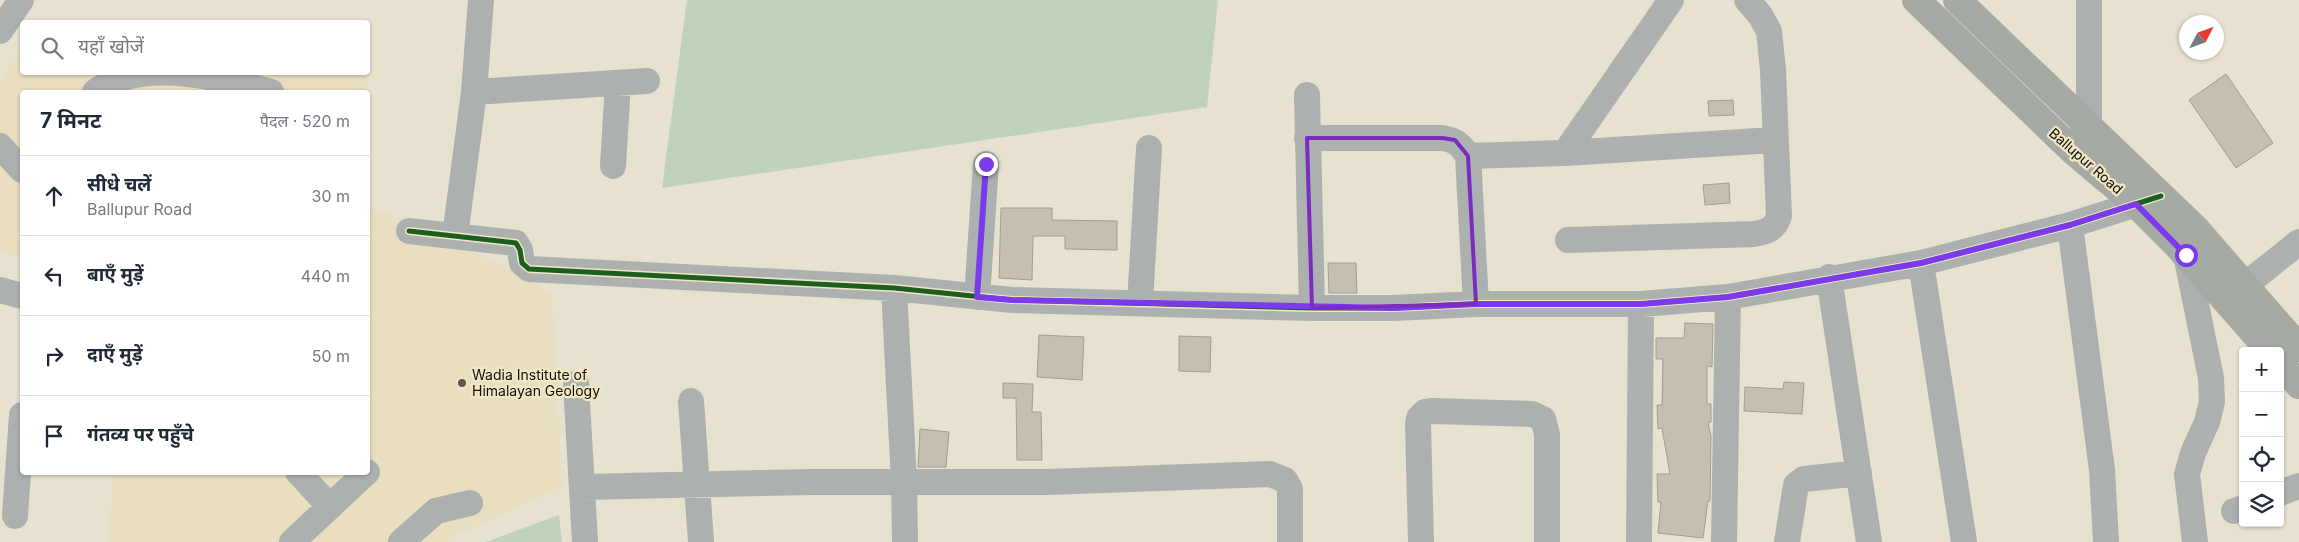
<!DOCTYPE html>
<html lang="hi">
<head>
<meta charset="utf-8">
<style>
	body { margin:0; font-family:Inter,"Noto Sans Devanagari",sans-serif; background:#f6f6f7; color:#1f2937 }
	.controls { position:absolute; right:15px; bottom:15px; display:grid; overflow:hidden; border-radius:5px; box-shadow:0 1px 4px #0004 }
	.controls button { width:45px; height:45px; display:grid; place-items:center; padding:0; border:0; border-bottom:1px solid #e0e1e3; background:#fff; color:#1f2937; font:25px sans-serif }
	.compass { position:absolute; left:2179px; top:15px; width:45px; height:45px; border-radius:50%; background:#fff; box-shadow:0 1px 4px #0004; rotate:49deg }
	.stop { position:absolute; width:15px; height:15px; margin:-11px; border:4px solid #7c3aed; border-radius:50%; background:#fff }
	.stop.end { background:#7c3aed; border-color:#fff; box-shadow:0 1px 5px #0008 }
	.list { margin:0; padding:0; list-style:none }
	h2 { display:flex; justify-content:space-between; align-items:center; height:65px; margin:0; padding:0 20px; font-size:21px }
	h2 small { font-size:16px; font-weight:400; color:#747a83 }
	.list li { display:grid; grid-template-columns:32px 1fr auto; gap:15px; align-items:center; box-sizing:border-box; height:80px; padding:0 20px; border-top:1px solid #e0e1e3 }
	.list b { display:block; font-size:19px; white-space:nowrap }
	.list p { margin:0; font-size:16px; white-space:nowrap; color:#747a83 }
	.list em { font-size:16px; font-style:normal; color:#747a83 }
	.icon { flex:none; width:28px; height:28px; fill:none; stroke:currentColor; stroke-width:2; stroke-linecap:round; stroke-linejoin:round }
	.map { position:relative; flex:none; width:2299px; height:542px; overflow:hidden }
	.search { position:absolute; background:#fff; box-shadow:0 1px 4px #0004; left:20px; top:20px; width:350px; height:55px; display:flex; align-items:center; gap:12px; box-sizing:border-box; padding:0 18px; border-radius:5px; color:#747a83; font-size:19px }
	.panel { position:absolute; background:#fff; box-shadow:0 1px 4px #0004; left:20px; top:90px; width:350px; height:385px; border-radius:5px }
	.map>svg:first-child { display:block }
</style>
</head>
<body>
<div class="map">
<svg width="2299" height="542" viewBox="0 0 2299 542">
	<rect width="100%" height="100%" fill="#e7e1cf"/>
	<path fill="#e9dec0" d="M22 51V72H368V69L371 70 365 92H22V259L0 249V80Z
		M368 205 496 263 552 293 562 487 450 538 447 542H108L114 473 368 472Z"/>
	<path fill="#c0d2ba" d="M687 0H1218L1207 107 662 188Z
		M559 515 562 542H486Z"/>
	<path fill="#c4bfb1" stroke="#a39e91" d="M2226 74 2273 143 2236 168 2189 100Z
		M1733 100 1734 115 1709 116 1708 101Z
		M1729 183 1730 203 1705 205 1703 185Z
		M1001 208H1052V220L1117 221V250L1065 249V236H1033L1032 280 999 278Z
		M1328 263H1356L1357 293H1329Z
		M1685 323 1713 324 1712 367 1707 366V404H1711V422L1708 423 1711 436 1710 501H1708L1703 538 1658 533 1661 502H1658L1657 474H1670L1662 428 1658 429 1657 405H1662L1663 359H1656V338H1684Z
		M1039 335 1084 337 1082 380 1037 377Z
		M1179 336 1211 337 1210 372 1179 371Z
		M1784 382 1804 383 1802 414 1744 411 1745 387 1783 389Z
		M1003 383 1033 384 1032 412H1041L1042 460H1017L1016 398H1003Z
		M920 429 949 432 946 467H918Z"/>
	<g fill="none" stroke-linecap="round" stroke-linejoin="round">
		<path stroke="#acb1af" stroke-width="26" d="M0 31 21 0
			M95 92C142 57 218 77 271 92
			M474 92 647 81
			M1307 95 1312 308
			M1307 138H1442C1456 140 1460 144 1468 156L1565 153 1774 140
			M2078 140 2089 126V0
			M0 146 22 170
			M1565 153 1671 0
			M1468 156 1476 304
			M613 166 618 83
			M2070 225 2102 470 2106 542
			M409 231 516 243 520 250 522 263 529 269 894 288 1012 300 1312 308H1394L1476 304H1641L1728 297 1921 263 2070 225 2156 198
			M455 236 474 92 481 0
			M1568 240 1754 234C1767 232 1775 229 1779 216L1773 70 1769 31 1760 15 1747 0
			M2186 255 2211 378 2212 402 2207 422 2193 453 2187 474 2195 542
			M1921 263 1964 542
			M1829 277 1869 542
			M2248 287 2254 278 2299 242
			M894 288 904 482 905 542
			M0 290 22 296
			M977 297 986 164
			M1140 303 1149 148
			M576 384 585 542
			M691 401 701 542
			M298 472 330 507
			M582 487 812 482H1048L1270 474 1285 480 1290 489V542
			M2280 493 2299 486
			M2234 511 2243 508
			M15 516 22 415
			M292 542 367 472
			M401 542 436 511 470 503
			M1421 542 1418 424 1419 418 1425 412 1433 411 1532 414 1543 419 1547 434V542
			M1639 542 1641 304
			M1724 542 1728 297
			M1787 542 1796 485 1804 479 1859 473"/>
		<path stroke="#a5aaa4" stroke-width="28" d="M1916 0 2071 149 2136 204 2177 245 2270 351
			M1957 0 2195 228 2299 348
			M2280 363 2299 385"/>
		<defs>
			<path id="cycleway" d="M409 231 516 243 520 250 522 263 529 269 894 288 1012 300 1312 308H1394L1476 304H1641L1728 297 1921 263 2070 225 2161 196"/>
		</defs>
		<use href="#cycleway" stroke="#f1e6c5" stroke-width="8"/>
		<use href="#cycleway" stroke="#1b5e20" stroke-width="5"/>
	</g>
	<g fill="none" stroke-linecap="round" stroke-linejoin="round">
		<path stroke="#7c3aed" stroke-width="6" d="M986 164 977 297 1012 300 1394 308 1476 304H1641L1728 297 1921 263 2070 225 2136 204 2186 255"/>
	</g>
	<path fill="none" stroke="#7b2cbf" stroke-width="4" stroke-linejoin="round" d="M1307 138H1442L1455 140 1468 156 1476 304 1312 308Z"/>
	<circle fill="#5d584b" stroke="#f1e6c5" stroke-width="2" cx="462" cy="383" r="5"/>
	<g text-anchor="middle" stroke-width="4.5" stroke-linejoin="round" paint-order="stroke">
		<g font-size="14" fill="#120e04" stroke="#f1e6c5">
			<text transform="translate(2086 161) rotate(41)" y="5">Ballupur Road</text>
		</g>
		<g font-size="14" fill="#120e04" stroke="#f1e6c5" text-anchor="start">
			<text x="472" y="380">Wadia Institute of<tspan x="472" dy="16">Himalayan Geology</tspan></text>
		</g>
	</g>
</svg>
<div class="controls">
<button>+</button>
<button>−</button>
<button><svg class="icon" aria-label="locate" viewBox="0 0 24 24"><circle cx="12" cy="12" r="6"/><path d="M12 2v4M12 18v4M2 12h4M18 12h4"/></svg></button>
<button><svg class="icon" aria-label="layers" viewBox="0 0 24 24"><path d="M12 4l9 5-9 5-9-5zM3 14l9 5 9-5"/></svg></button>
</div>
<svg class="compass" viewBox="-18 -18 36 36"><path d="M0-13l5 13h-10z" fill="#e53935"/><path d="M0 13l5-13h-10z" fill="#747a83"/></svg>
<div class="stop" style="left:2186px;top:255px"></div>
<div class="stop end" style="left:986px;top:164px"></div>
<div class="search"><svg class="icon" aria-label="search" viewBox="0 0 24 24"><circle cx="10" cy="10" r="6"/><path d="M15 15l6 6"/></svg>यहाँ खोजें</div>
<section class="panel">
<h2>7 मिनट<small>पैदल · 520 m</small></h2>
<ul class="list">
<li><svg class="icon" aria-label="ahead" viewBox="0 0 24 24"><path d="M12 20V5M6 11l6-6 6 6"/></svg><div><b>सीधे चलें</b><p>Ballupur Road</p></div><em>30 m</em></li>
<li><svg class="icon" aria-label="left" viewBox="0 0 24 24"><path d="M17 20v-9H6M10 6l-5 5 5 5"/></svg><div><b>बाएँ मुड़ें</b></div><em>440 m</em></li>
<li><svg class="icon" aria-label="right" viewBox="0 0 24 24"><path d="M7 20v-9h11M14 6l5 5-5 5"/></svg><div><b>दाएँ मुड़ें</b></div><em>50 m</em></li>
<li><svg class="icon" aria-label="arrive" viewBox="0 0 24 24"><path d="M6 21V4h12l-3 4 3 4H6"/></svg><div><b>गंतव्य पर पहुँचे</b></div></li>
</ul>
</section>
</div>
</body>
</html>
